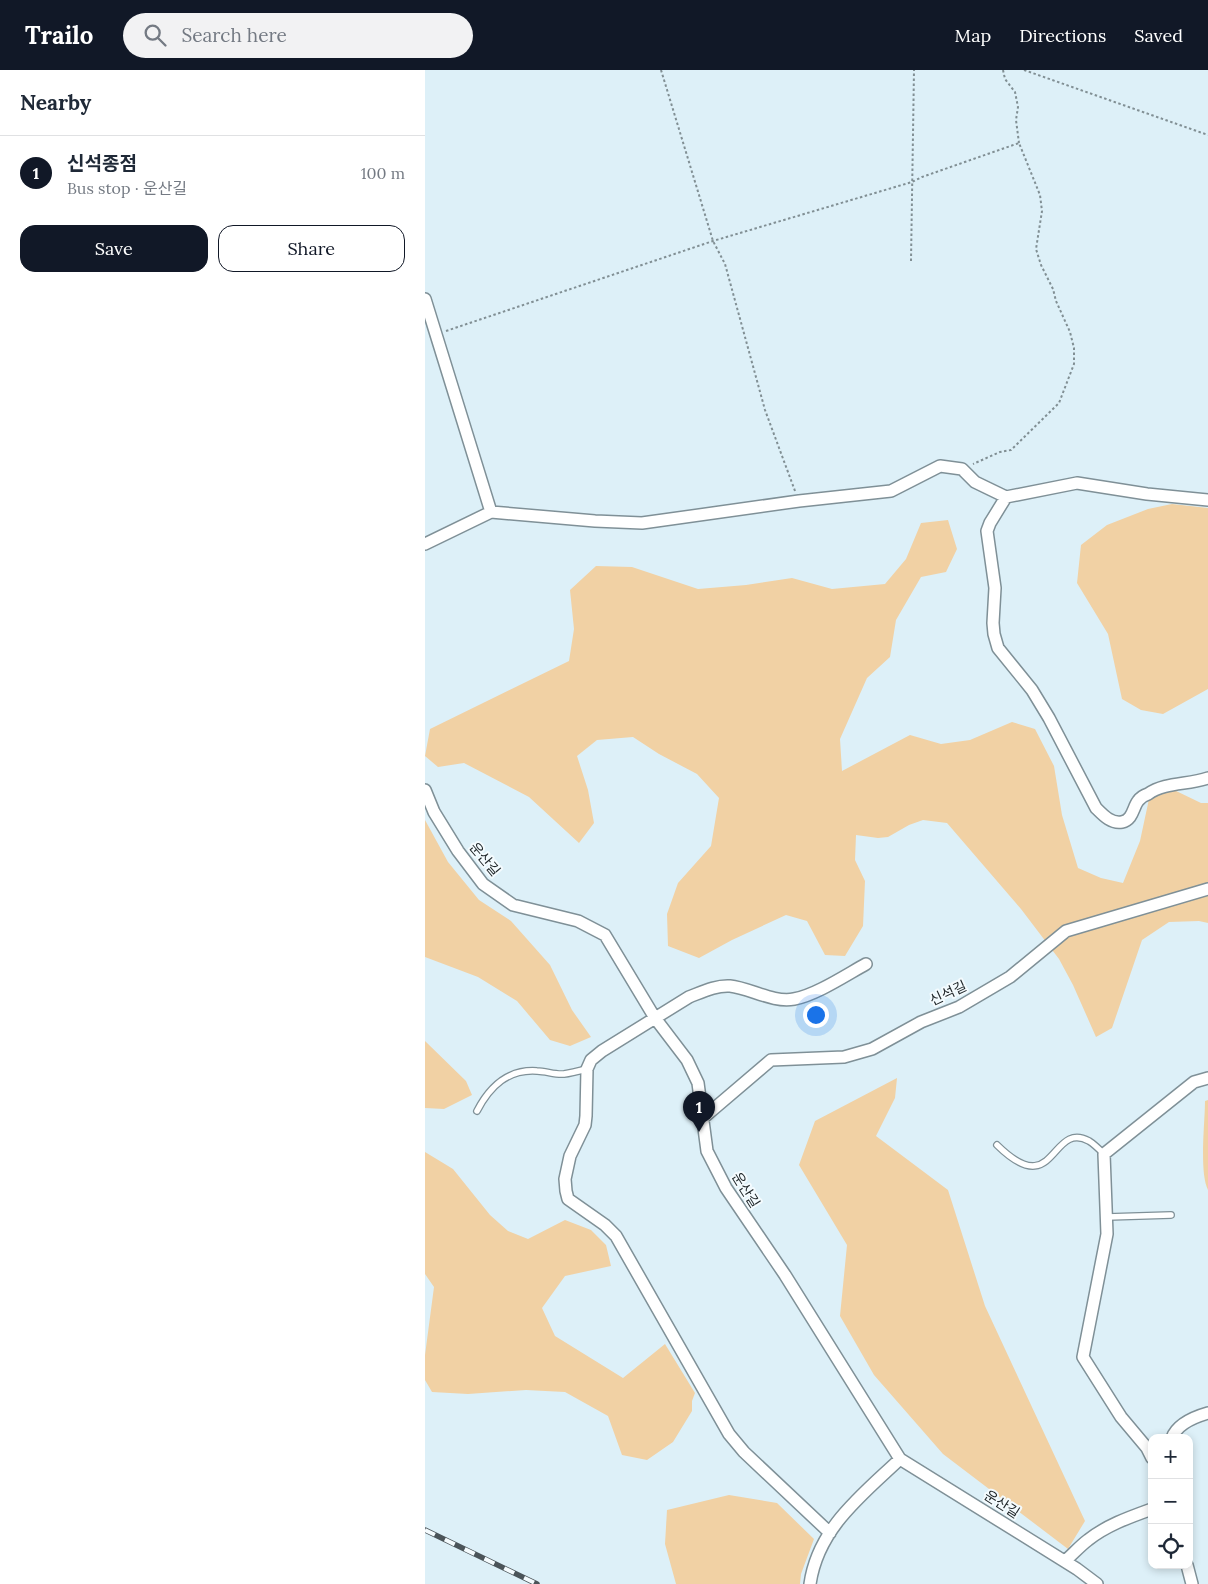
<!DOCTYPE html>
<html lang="en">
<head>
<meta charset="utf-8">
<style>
	body { margin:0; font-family:Lora,"Noto Sans KR",serif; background:#f2f2f3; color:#1f2937 }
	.controls { position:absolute; right:15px; bottom:15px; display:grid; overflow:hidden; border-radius:10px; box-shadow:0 2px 8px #0003 }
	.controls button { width:45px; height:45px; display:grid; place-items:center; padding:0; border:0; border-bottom:1px solid #e0e1e3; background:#fff; color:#1f2937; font:25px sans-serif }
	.you { position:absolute; left:390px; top:944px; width:18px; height:18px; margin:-12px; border:4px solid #fff; border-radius:50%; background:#1a73e8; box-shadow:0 0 0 8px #1a73e833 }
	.badge { display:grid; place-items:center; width:32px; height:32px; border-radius:50%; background:#111827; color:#fff; font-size:16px; font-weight:700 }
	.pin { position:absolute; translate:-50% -41px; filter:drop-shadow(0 1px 2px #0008) }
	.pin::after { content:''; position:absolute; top:26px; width:18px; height:15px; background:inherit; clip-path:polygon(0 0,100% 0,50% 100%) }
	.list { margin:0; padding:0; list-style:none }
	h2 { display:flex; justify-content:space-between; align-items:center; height:65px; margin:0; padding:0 20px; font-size:21px }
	h2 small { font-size:16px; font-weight:400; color:#747a83 }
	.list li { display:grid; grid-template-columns:32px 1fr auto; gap:15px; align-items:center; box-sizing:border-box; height:75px; padding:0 20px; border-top:1px solid #e0e1e3 }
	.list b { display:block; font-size:19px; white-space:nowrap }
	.list p { margin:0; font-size:16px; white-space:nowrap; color:#747a83 }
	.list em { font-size:16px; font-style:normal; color:#747a83 }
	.actions { display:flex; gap:10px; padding:15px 20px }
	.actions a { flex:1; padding:11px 0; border:1px solid #111827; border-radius:15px; text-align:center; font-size:18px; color:#111827 }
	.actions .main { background:#111827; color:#fff }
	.icon { flex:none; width:28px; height:28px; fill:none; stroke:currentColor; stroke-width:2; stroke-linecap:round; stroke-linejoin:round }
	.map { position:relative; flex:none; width:783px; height:1514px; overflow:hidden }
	header { display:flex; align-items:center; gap:30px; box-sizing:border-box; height:70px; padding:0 25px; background:#111827; color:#fff }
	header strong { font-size:24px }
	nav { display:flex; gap:28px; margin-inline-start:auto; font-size:18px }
	.search { width:350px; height:45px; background:#f2f2f3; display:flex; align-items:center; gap:12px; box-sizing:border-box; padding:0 18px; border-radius:28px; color:#747a83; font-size:19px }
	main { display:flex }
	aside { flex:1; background:#fff }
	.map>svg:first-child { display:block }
</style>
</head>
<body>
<header>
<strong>Trailo</strong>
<div class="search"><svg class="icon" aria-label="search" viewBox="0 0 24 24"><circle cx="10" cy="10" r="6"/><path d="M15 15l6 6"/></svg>Search here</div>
<nav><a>Map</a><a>Directions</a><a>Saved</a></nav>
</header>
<main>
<aside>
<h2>Nearby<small></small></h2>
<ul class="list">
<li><span class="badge">1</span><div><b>신석종점</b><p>Bus stop · 운산길</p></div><em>100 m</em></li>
</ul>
<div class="actions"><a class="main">Save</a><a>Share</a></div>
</aside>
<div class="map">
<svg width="783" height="1514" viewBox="0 0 783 1514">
	<rect width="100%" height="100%" fill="#ddf0f8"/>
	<path fill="#f1d1a4" d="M747 434 783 438V619L738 644 716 640 697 629 683 564 652 513 656 475 682 455 723 439Z
		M523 450 532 479 521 502 496 507 471 550 465 587 442 608 415 669 417 701 485 665 516 674 545 670 587 652 610 659 629 696 637 745 653 798 676 808 698 813 715 771 724 729 747 719 776 733H783V853L774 851 744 852 717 870 687 958 671 967 648 915 634 889 596 839 522 753 498 750 484 755 463 767 453 768 431 765 430 790 440 811 438 856 420 886 400 885 382 851 361 845 307 870 274 888 243 876 242 844 253 813 286 776 294 728 272 704 234 684 208 667 172 670 152 686 163 720 169 753 154 773 104 727 39 693 13 697 0 686 5 659 144 591 149 559 145 520 171 496 207 497 273 519 321 515 367 508 407 519 460 514 481 489 496 453Z
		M0 750 23 792 54 830 86 851 125 895 147 940 166 967 145 976 125 970 92 931 53 907 0 887Z
		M0 971 41 1011 47 1025 19 1039 0 1038Z
		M472 1008 470 1028 451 1066 523 1120 560 1236 660 1451 643 1479 518 1384 449 1305 415 1246 422 1175 374 1095 390 1051Z
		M783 1030V1120C774 1102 780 1053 780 1031Z
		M0 1082 28 1099 65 1145 83 1161 103 1169 140 1150 166 1160 181 1175 186 1196 140 1206 117 1238 130 1266 198 1308 240 1274 270 1323 267 1331V1341L248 1372 222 1390 197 1385 183 1346 140 1322 101 1320 43 1324 7 1322 0 1310V1285L9 1217 0 1204Z
		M304 1425 352 1433 389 1469 376 1504 375 1514H251L240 1474 242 1440Z"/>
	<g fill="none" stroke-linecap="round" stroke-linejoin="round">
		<defs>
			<path id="lane" d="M52 1041C65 1016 83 999 112 1001 121 1001 130 1005 139 1004 146 1003 154 1001 162 999
				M572 1075C631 1133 625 1050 664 1071 669 1074 674 1079 679 1084
				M682 1147 746 1145"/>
			<path id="street" d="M0 229 66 442 0 474
				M581 427 565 453 562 461 570 518 568 553 569 564 573 578 607 620 624 648 671 738C678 745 686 754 697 752 708 750 708 737 713 731 715 728 720 725 723 724 740 712 763 715 783 708
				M66 442 170 451 217 453 374 431 466 421 515 396 537 399 550 412 581 427 652 413 722 424 783 430
				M0 720 9 742 33 781 58 814 88 835 153 851 180 865 230 948 262 990 273 1013 282 1081 301 1118 360 1205 475 1389 652 1499 672 1514
				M278 1048 346 990 419 987 447 979 496 952 534 937 585 907 641 861 783 819
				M747 1368C752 1354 769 1347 783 1343
				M727 1388 722 1378 696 1347 658 1287 682 1164 679 1084 769 1012 783 1008
				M405 1463 319 1382 304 1364 191 1166 180 1155 143 1129 141 1121 140 1109 145 1086 160 1055 161 1046 162 999 166 990 177 981 264 927C277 922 291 915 305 916 325 918 348 933 369 929 391 925 421 905 441 894
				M640 1491C648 1484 655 1476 663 1470 682 1455 705 1447 727 1439
				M762 1495 767 1514
				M385 1514C393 1458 437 1425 475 1389"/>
		</defs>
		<use href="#lane" stroke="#7f9097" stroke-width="8"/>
		<use href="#street" stroke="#7f9097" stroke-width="14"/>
		<path stroke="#818f94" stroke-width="2" stroke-dasharray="2.5 2.5" stroke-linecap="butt" d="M236 0 288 171 300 194 340 340 370 421
			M578 0 580 9 590 22 593 37 591 50 594 73
			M599 0 783 65
			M486 191 489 0
			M21 261 288 171 487 112 497 107 594 73 615 125 617 141 611 179 616 195 628 219 631 231 645 262 649 278V294L634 333 586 380 575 382 548 394"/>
		<use href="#lane" stroke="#fff" stroke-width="5.5"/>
		<use href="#street" stroke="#fff" stroke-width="11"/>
		<defs>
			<path id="rail" d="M0 1460 112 1514"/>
		</defs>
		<use href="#rail" stroke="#4b5459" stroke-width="5.5"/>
		<use href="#rail" stroke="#f4fbfe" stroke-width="4" stroke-dasharray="11" stroke-linecap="butt"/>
	</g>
	<g text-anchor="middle" stroke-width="4" stroke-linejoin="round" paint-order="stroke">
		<g font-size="14" fill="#21282b" stroke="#f4fbfe">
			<text transform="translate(60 789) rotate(50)" y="5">운산길</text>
			<text transform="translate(523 923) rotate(-25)" y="5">신석길</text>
			<text transform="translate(321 1120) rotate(58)" y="5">운산길</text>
			<text transform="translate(577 1434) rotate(32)" y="5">운산길</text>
		</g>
	</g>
</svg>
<div class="controls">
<button>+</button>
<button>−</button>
<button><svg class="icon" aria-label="locate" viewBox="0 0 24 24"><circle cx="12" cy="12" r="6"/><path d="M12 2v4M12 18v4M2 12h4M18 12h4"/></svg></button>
</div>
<div class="you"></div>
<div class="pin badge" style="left:274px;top:1062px">1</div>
</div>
</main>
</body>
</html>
